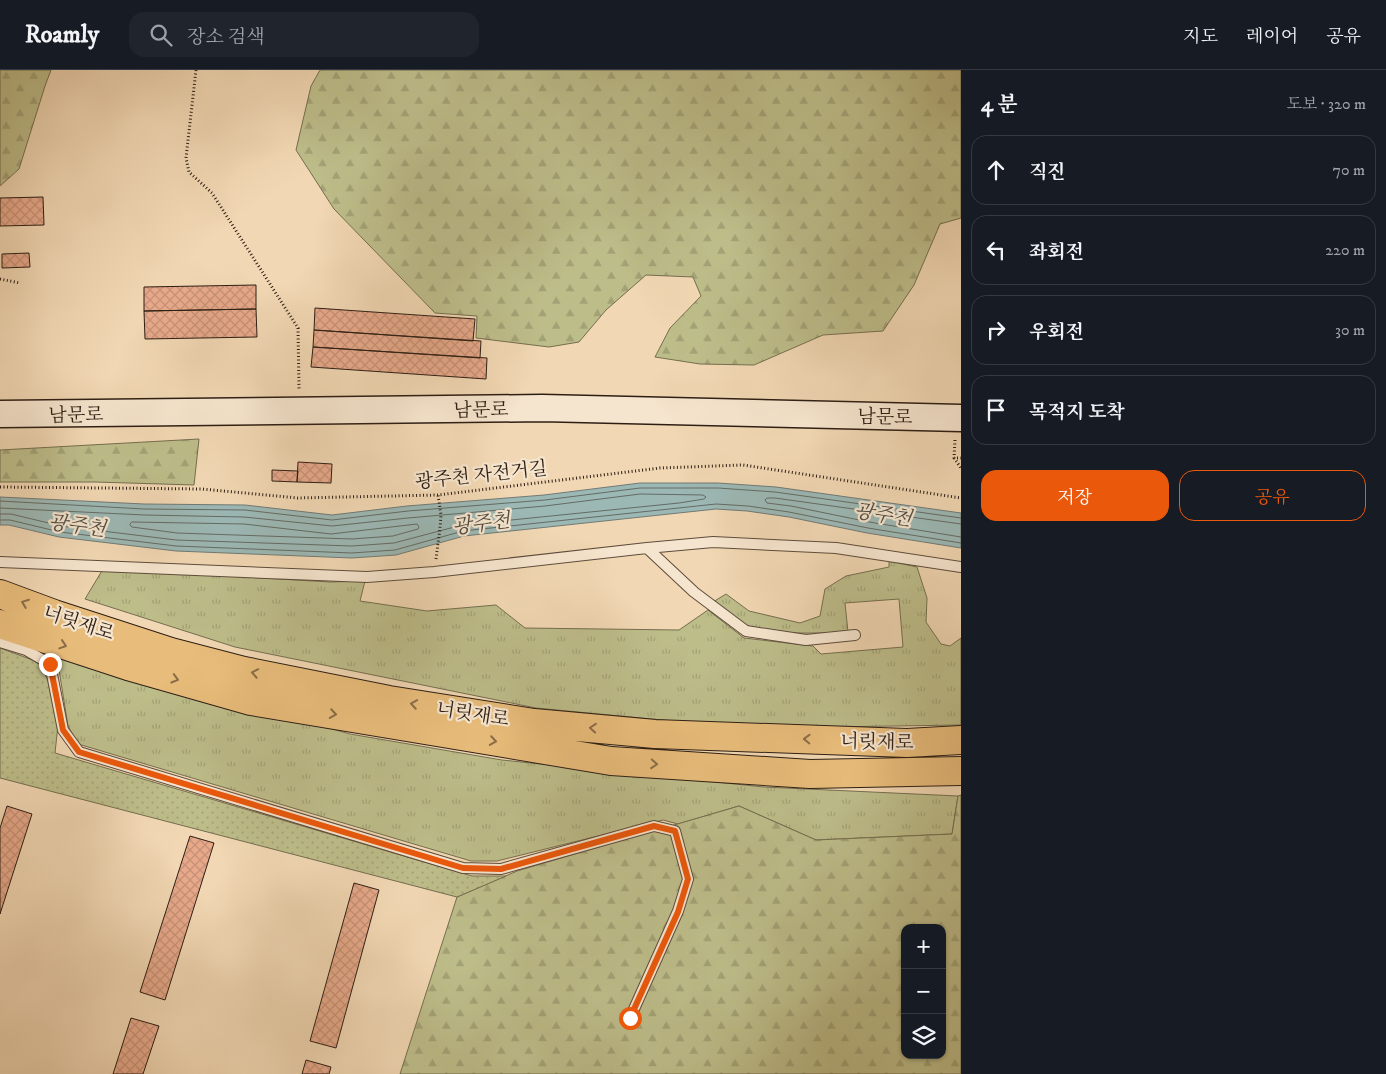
<!DOCTYPE html>
<html lang="ko">
<head>
<meta charset="utf-8">
<style>
	body { margin:0; font-family:"IM FELL DW Pica","Noto Serif KR",serif; background:#20242c; color:#f1f3f6 }
	.controls { position:absolute; right:15px; bottom:15px; display:grid; overflow:hidden; border-radius:10px; box-shadow:0 1px 4px #0004 }
	.controls button { width:45px; height:45px; display:grid; place-items:center; padding:0; border:0; border-bottom:1px solid #363941; background:#171b24; color:#f1f3f6; font:25px sans-serif }
	.stop { position:absolute; width:15px; height:15px; margin:-11px; border:4px solid #ea580c; border-radius:50%; background:#fff }
	.stop.end { background:#ea580c; border-color:#fff; box-shadow:0 1px 5px #0008 }
	.list { margin:0; padding:0; list-style:none }
	h2 { display:flex; justify-content:space-between; align-items:center; height:65px; margin:0; padding:0 20px; font-size:21px }
	h2 small { font-size:16px; font-weight:400; color:#9ea1a6 }
	.list li { display:grid; grid-template-columns:32px 1fr auto; gap:15px; align-items:center; box-sizing:border-box; height:70px; margin:0 10px 10px; padding:0 10px; border:1px solid #363941; border-radius:15px }
	.list b { display:block; font-size:19px; white-space:nowrap }
	.list em { font-size:16px; font-style:normal; color:#9ea1a6 }
	.actions { display:flex; gap:10px; padding:15px 20px }
	.actions a { flex:1; padding:11px 0; border:1px solid #ea580c; border-radius:15px; text-align:center; font-size:18px; color:#ea580c }
	.actions .main { background:#ea580c; color:#fff }
	.icon { flex:none; width:28px; height:28px; fill:none; stroke:currentColor; stroke-width:2; stroke-linecap:round; stroke-linejoin:round }
	.map { position:relative; flex:none; width:961px; height:1004px; overflow:hidden }
	header { display:flex; align-items:center; gap:30px; box-sizing:border-box; height:70px; padding:0 25px; background:#171b24; border-bottom:1px solid #363941 }
	header strong { font-size:24px }
	nav { display:flex; gap:28px; margin-inline-start:auto; font-size:18px }
	.search { width:350px; height:45px; background:#20242c; display:flex; align-items:center; gap:12px; box-sizing:border-box; padding:0 18px; border-radius:15px; color:#9ea1a6; font-size:19px }
	main { display:flex }
	aside { flex:1; background:#171b24 }
	.map>svg:first-child { display:block }
</style>
</head>
<body>
<header>
<strong>Roamly</strong>
<div class="search"><svg class="icon" aria-label="search" viewBox="0 0 24 24"><circle cx="10" cy="10" r="6"/><path d="M15 15l6 6"/></svg>장소 검색</div>
<nav><a>지도</a><a>레이어</a><a>공유</a></nav>
</header>
<main>
<div class="map">
<svg width="961" height="1004" viewBox="0 0 961 1004">
	<defs>
		<pattern id="grass-tufts" width="24" height="20" patternUnits="userSpaceOnUse" patternTransform="scale(1.25)"><rect width="24" height="20" fill="#bdbd8a"/><path d="M3 7l-1-3M5 7V3M7 7l1-3M15 17l-1-3M17 17v-4M19 17l1-3" fill="none" stroke="#a3a276"/></pattern>
		<pattern id="forest-firs" width="22" height="20" patternUnits="userSpaceOnUse" patternTransform="scale(1.25)"><rect width="22" height="20" fill="#bdbd8a"/><path d="M5 1l3.5 6h-7zM16 11l3.5 6h-7z" fill="#a3a276"/></pattern>
		<pattern id="park-dots" width="8" height="8" patternUnits="userSpaceOnUse" patternTransform="scale(1.25)"><rect width="8" height="8" fill="#bdbd8a"/><path d="M2 2h.1M6 6h.1" fill="none" stroke="#a3a276" stroke-width="1.8" stroke-linecap="round"/></pattern>
		<pattern id="building-cross-hatch" width="8" height="8" patternUnits="userSpaceOnUse" patternTransform="scale(1.25)"><rect width="8" height="8" fill="#e7a98a"/><path d="M0 0l8 8M0 8l8-8" fill="none" stroke="#c69176"/></pattern>
	</defs>
	<rect width="100%" height="100%" fill="#f1d7b3"/>
	<filter id="stains"><feTurbulence type="fractalNoise" baseFrequency=".004" numOctaves="4"/><feColorMatrix values="0 0 0 0 .2 0 0 0 0 .09 0 0 0 0 .02 0 0 0 .5 -.17"/></filter>
	<radialGradient id="worn" r=".72"><stop offset=".6" stop-color="#630" stop-opacity="0"/><stop offset="1" stop-color="#630" stop-opacity=".3"/></radialGradient>
	<path fill="url(#grass-tufts)" stroke="#756e4f" d="M889 491 917 497 927 528 926 552 941 574 950 576 961 568V655L826 657 683 652 536 638 235 577 85 529 103 499 331 512 365 511 360 531 427 541 496 535 525 558 679 560 708 540 744 568 813 576 821 584 903 577 899 529 845 533 848 562C820 563 769 566 744 554 733 549 723 539 713 532L726 524 749 541 800 553 820 546 825 519 846 506 889 497Z
		M56 581 350 664 502 690 764 717 958 726 952 764 816 770 739 736 678 754 663 750 497 791H471L78 674 68 656Z"/>
	<path fill="url(#forest-firs)" stroke="#756e4f" fill-rule="evenodd" d="M0 0H51L45 16 19 99 0 116Z
		M320 0H961V148L940 154 914 215 883 261 823 265 754 295 700 294 655 287 670 258 701 226 693 207 646 205 606 240 579 272 549 277 476 268 477 246 435 243 334 139 296 80 311 16Z
		M199 369 194 415 95 412H0V380Z
		M961 725V1004H400L457 827 517 801 739 736 816 770 952 764 958 726ZM905 858H942V985H905Z"/>
	<path fill="url(#park-dots)" stroke="#756e4f" d="M0 578 38 592 48 610 58 655 55 683 472 806H506L457 827 0 708Z"/>
	<path fill="#9cb8b5" stroke="#707a75" d="M640 413H718L776 417 961 443V478L867 463 789 447 747 441 716 439 464 466 396 485 352 488 176 481 59 467 9 455H0V427L144 434 245 435 332 445 407 436 544 425Z"/>
	<g fill="none" stroke-linecap="round" stroke-linejoin="round">
		<path stroke="#646b64" stroke-width="1" d="M0 431 144 439 245 440 332 450 408 441 545 430 640 418H718L775 422 961 448
			M0 438 144 445 244 447 332 456 408 448 545 436 640 424 703 425 706 427 704 429 679 433 462 455 394 473 352 476 176 470 61 456 11 444H0
			M0 450H10L60 462 176 476 352 483 395 480 463 461 716 434 748 436 789 442 868 458 961 473
			M132 452 244 454 331 464 417 454 419 457 418 459 393 466 352 469 177 463 132 457 130 455Z
			M961 454 775 428H767L765 430 767 433 791 436 869 452 961 467"/>
	</g>
	<path fill="url(#building-cross-hatch)" stroke="#2d1e14" d="M43 127 44 155 0 156V128Z
		M29 183 30 197 2 198V184Z
		M256 215V239L144 241V217Z
		M315 238 475 249 473 271 314 260Z
		M256 239 257 267 145 269 144 241Z
		M314 260 481 271 480 288 313 277Z
		M313 277 487 288 486 309 311 297Z
		M298 392 332 394 331 413 297 412Z
		M272 400 298 401 297 412 272 411Z
		M7 736 32 744 0 844V758Z
		M190 766 214 773 165 930 140 922Z
		M354 813 379 820 336 978 310 971Z
		M131 948 159 956 143 1004H113Z
		M306 990 331 997 329 1004H302Z"/>
	<g fill="none" stroke-linecap="round" stroke-linejoin="round">
		<defs>
			<path id="lane" d="M647 478 694 522 746 561 806 570 855 565
				M0 492 367 507 434 502 647 478 713 472 836 478 961 497
				M0 572 26 580 50 594 63 660 79 682 463 798 501 799 654 756 675 761 688 809 678 841 630 948"/>
			<path id="secondary" d="M0 344 542 338 961 348"/>
			<path id="highway" d="M0 524 54 544 171 582 244 601 389 630 534 653 655 664 907 673 961 670
				M0 554 128 596 251 631 611 691 810 704 961 701"/>
		</defs>
		<use href="#lane" stroke="#5e4c3c" stroke-width="12"/>
		<use href="#secondary" stroke="#2d1e14" stroke-width="29"/>
		<use href="#highway" stroke="#2d1e14" stroke-width="30"/>
		<path stroke="#2d1e14" stroke-width="3" stroke-dasharray="1 2.5" stroke-linecap="butt" d="M196 0 186 88 189 102 212 123 298 258 299 319
			M0 209 20 213
			M955 370 954 388H961
			M954 388 961 398
			M0 417 202 419 298 428 438 425 660 398 743 395 961 428
			M436 489 440 458 441 445 438 425"/>
		<use href="#lane" stroke="#f6e5ce" stroke-width="10"/>
		<use href="#secondary" stroke="#f6e5ce" stroke-width="26"/>
		<use href="#highway" stroke="#e8bc7a" stroke-width="28"/>
	</g>
	<defs><path id="oneway-chevron" d="M-2-3.5L2.5 0L-2 3.5" fill="none" stroke-width="1.6" stroke-linecap="round" stroke-linejoin="round" transform="scale(1.25)"/></defs>
	<g stroke="#8a6d47">
		<use href="#oneway-chevron" transform="translate(25 533) rotate(-159)"/>
		<use href="#oneway-chevron" transform="translate(63 575) rotate(18)"/>
		<use href="#oneway-chevron" transform="translate(255 603) rotate(-169)"/>
		<use href="#oneway-chevron" transform="translate(175 609) rotate(16)"/>
		<use href="#oneway-chevron" transform="translate(414 634) rotate(-171)"/>
		<use href="#oneway-chevron" transform="translate(333 644) rotate(9)"/>
		<use href="#oneway-chevron" transform="translate(593 658) rotate(-175)"/>
		<use href="#oneway-chevron" transform="translate(807 669) rotate(-178)"/>
		<use href="#oneway-chevron" transform="translate(493 671) rotate(9)"/>
		<use href="#oneway-chevron" transform="translate(654 694) rotate(4)"/>
	</g>
	<g fill="none" stroke-linecap="round" stroke-linejoin="round">
		<path stroke="#ea580c" stroke-width="6" d="M50 594 63 660 79 682 463 798 501 799 654 756 675 761 688 809 678 842 630 948"/>
	</g>
	<g text-anchor="middle" stroke-width="4.5" stroke-linejoin="round" paint-order="stroke">
		<g font-size="19" fill="#2d1e14" stroke="#f6e5ce">
			<text transform="translate(481 339) rotate(-1)" y="7">남문로</text>
			<text transform="translate(76 344) rotate(-1)" y="7">남문로</text>
			<text transform="translate(885 346) rotate(1)" y="7">남문로</text>
			<text transform="translate(481 404) rotate(-6)" y="7">광주천 자전거길</text>
			<text transform="translate(79 552) rotate(18)" y="7">너릿재로</text>
			<text transform="translate(473 643) rotate(9)" y="7">너릿재로</text>
			<text transform="translate(877 671) rotate(1)" y="7">너릿재로</text>
		</g>
		<g font-size="20" font-style="italic" fill="#4e4c44" stroke="#f6e5ce">
			<text transform="translate(883 444) rotate(9)" y="7">광주천</text>
			<text transform="translate(481 453) rotate(-7)" y="7">광주천</text>
			<text transform="translate(77 455) rotate(8)" y="7">광주천</text>
		</g>
	</g>
	<rect width="100%" height="100%" filter="url(#stains)"/>
	<rect width="100%" height="100%" fill="url(#worn)"/>
</svg>
<div class="controls">
<button>+</button>
<button>−</button>
<button><svg class="icon" aria-label="layers" viewBox="0 0 24 24"><path d="M12 4l9 5-9 5-9-5zM3 14l9 5 9-5"/></svg></button>
</div>
<div class="stop" style="left:630px;top:948px"></div>
<div class="stop end" style="left:50px;top:594px"></div>
</div>
<aside>
<h2>4 분<small>도보 · 320 m</small></h2>
<ul class="list">
<li><svg class="icon" aria-label="ahead" viewBox="0 0 24 24"><path d="M12 20V5M6 11l6-6 6 6"/></svg><div><b>직진</b></div><em>70 m</em></li>
<li><svg class="icon" aria-label="left" viewBox="0 0 24 24"><path d="M17 20v-9H6M10 6l-5 5 5 5"/></svg><div><b>좌회전</b></div><em>220 m</em></li>
<li><svg class="icon" aria-label="right" viewBox="0 0 24 24"><path d="M7 20v-9h11M14 6l5 5-5 5"/></svg><div><b>우회전</b></div><em>30 m</em></li>
<li><svg class="icon" aria-label="arrive" viewBox="0 0 24 24"><path d="M6 21V4h12l-3 4 3 4H6"/></svg><div><b>목적지 도착</b></div></li>
</ul>
<div class="actions"><a class="main">저장</a><a>공유</a></div>
</aside>
</main>
</body>
</html>
